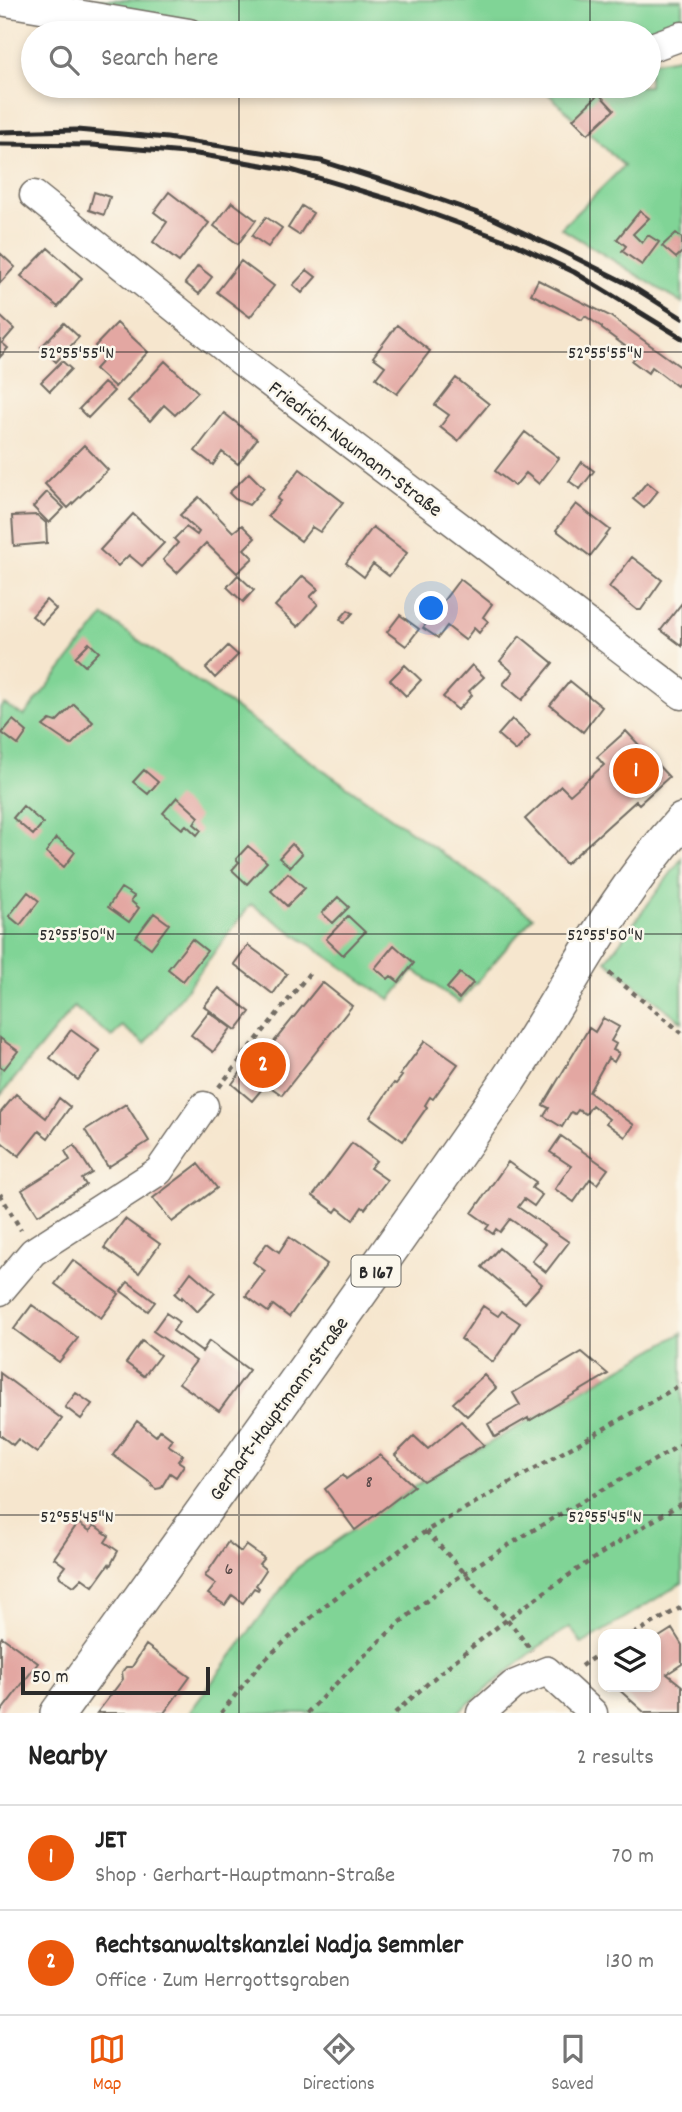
<!DOCTYPE html>
<html lang="en">
<head>
<meta charset="utf-8">
<style>
	body { margin:0; font-family:Dekko,sans-serif; background:#f6f6f6; color:#222 }
	.controls { position:absolute; right:21px; bottom:21px; display:grid; overflow:hidden; border-radius:14px; box-shadow:0 4px 10px #0003 }
	.controls button { width:63px; height:63px; display:grid; place-items:center; padding:0; border:0; border-bottom:2px solid #e0e0e0; background:#fff; color:#222; font:35px sans-serif }
	.scale { position:absolute; left:21px; bottom:18px; width:189px; box-sizing:border-box; padding-left:7px; border:4px solid #2b2b2b; border-top:0; font-size:19px; line-height:24px; white-space:nowrap; color:#2b2b2b; -webkit-text-stroke:5px #fbf7ec; paint-order:stroke }
	.you { position:absolute; left:432px; top:609px; width:24px; height:24px; margin:-18px; border:5px solid #fff; border-radius:50%; background:#1a73e8; box-shadow:0 0 0 10px #1a73e833 }
	.badge { display:grid; place-items:center; width:46px; height:46px; border-radius:50%; background:#ea580c; color:#fff; font-size:23px; font-weight:700 }
	.pin { position:absolute; translate:-50% -50%; border:4px solid #fff; box-shadow:0 2px 7px #0006 }
	.list { margin:0; padding:0; list-style:none }
	h2 { display:flex; justify-content:space-between; align-items:center; height:91px; margin:0; padding:0 28px; font-size:30px }
	h2 small { font-size:23px; font-weight:400; color:#767676 }
	.list li { display:grid; grid-template-columns:46px 1fr auto; gap:21px; align-items:center; box-sizing:border-box; height:105px; padding:0 28px; border-top:2px solid #e0e0e0 }
	.list b { display:block; font-size:26px; white-space:nowrap }
	.list p { margin:0; font-size:23px; white-space:nowrap; color:#767676 }
	.list em { font-size:23px; font-style:normal; color:#767676 }
	.icon { flex:none; width:38px; height:38px; fill:none; stroke:currentColor; stroke-width:2; stroke-linecap:round; stroke-linejoin:round }
	.map { position:relative; flex:none; width:682px; height:1713px; overflow:hidden }
	.search { position:absolute; background:#fff; box-shadow:0 4px 10px #0003; left:21px; right:21px; top:21px; height:77px; display:flex; align-items:center; gap:18px; box-sizing:border-box; padding:0 24px; border-radius:38px; color:#767676; font-size:26px }
	.sheet { height:301px; background:#fff }
	nav { display:flex; justify-content:space-around; align-items:center; box-sizing:border-box; height:98px; border-top:2px solid #e0e0e0; background:#fff; font-size:19px; color:#767676 }
	nav a { display:grid; justify-items:center; gap:4px }
	nav .on { color:#ea580c }
	.map>svg:first-child { display:block }
</style>
</head>
<body>
<div class="map">
<svg width="682" height="1713" viewBox="0 0 682 1713">
	<rect width="100%" height="100%" fill="#fbf7ec"/>
	<filter id="ink" filterUnits="userSpaceOnUse"><feTurbulence type="fractalNoise" baseFrequency=".0143" numOctaves="2"/><feDisplacementMap in="SourceGraphic" scale="14" xChannelSelector="R" yChannelSelector="G"/><feConvolveMatrix kernelMatrix="1 2 1 2 8 2 1 2 1" color-interpolation-filters="sRGB"/></filter>
	<filter id="wash" filterUnits="userSpaceOnUse"><feTurbulence type="fractalNoise" baseFrequency=".00686" numOctaves="4" result="noise"/><feDisplacementMap in="SourceGraphic" scale="28" xChannelSelector="R" yChannelSelector="G"/><feGaussianBlur stdDeviation="1.57" result="paint"/><feColorMatrix in="noise" values="0 0 0 0 0 0 0 0 0 0 0 0 0 0 0 0 0 1.4 0 .05"/><feComposite in="paint" operator="in"/></filter>
	<g filter="url(#wash)">
		<rect width="100%" height="100%" fill="#f6e6ce"/>
		<path fill="#80d496" stroke="#568060" stroke-width="2" d="M67 0H682V23L649 33H267Z
			M682 54V303L561 228 624 166 540 86H649V63L677 58Z
			M104 616 533 917 459 1003 414 970 390 1000 251 904 145 1044 122 1026 112 1037 74 1007 0 1096V708L4 704 24 716Z
			M682 858V1022L606 961Z
			M682 1333V1583L582 1644 570 1627 537 1648 457 1713H189L297 1568 423 1481Z"/>
		<g id="blocks">
			<path fill="#e3a7a2" d="M599 94 614 110 588 134 573 119Z
				M94 192 110 197 104 215 89 210Z
				M169 192 209 223 179 262 153 242 167 222 154 212Z
				M232 202 256 220 238 244 214 226Z
				M302 206 313 213 299 235 288 228Z
				M640 211 649 218 633 234 642 243 648 235 659 242 642 265 622 251 626 246 617 239Z
				M266 217 282 228 268 247 252 236Z
				M676 233 682 238V252L676 258 662 246Z
				M48 248 82 278 58 307 21 276Z
				M0 253 15 267 0 283Z
				M241 261 274 286 250 317 217 292Z
				M198 266 212 277 199 294 185 283Z
				M307 270 316 277 302 293 293 285Z
				M538 280 610 316 682 368V379L677 386 652 367 648 373 632 361 637 355 602 329V327L585 316 582 320 531 294Z
				M0 316 14 329 2 343 8 348 0 357Z
				M64 323 79 337 56 362 41 347Z
				M117 323 148 352 115 387 95 369 106 357 95 346Z
				M397 325 430 351 397 394 376 378 385 366 373 357Z
				M62 361 71 369 50 391 41 382Z
				M165 361 198 392 175 415 164 405 150 421 128 401Z
				M456 378 489 404 458 441 440 427 449 415 435 405Z
				M104 383 114 391 88 418 79 409Z
				M224 413 257 439 238 464 222 452 213 465 195 451Z
				M525 432 559 458 539 484 526 473 515 486 495 471Z
				M84 445 108 470 68 508 45 484Z
				M582 462 594 471 580 489 569 481Z
				M300 469 343 502 320 532 312 527 301 541 268 516 280 501 277 499Z
				M249 473 264 488 249 505 235 499 229 493Z
				M647 482 658 491 644 508 633 499Z
				M47 492 64 508 49 523 33 507Z
				M199 497 233 532 242 525 255 538 244 549 253 558 237 573 206 543 177 573 163 560 178 543 174 539 186 527 197 535 199 532 180 515Z
				M576 504 610 530 590 556 556 530Z
				M133 514 164 543 142 566 129 555 118 566 100 550Z
				M37 515 46 523 47 543 14 546 12 516Z
				M373 527 407 553 389 576 373 564 364 577 346 563Z
				M632 557 662 580 641 610H637L609 587Z
				M238 575 254 590 243 602 227 587Z
				M303 576 318 589 310 597 318 604 298 627 275 606Z
				M460 579 492 604 483 617 488 621 479 633 474 628 465 640 447 626 438 638 423 628Z
				M46 600 56 609 42 624 32 616Z
				M682 603V646L661 630Z
				M348 610 353 613 344 623 340 619Z
				M400 615 419 629 406 646 387 632Z
				M520 636 553 663 522 700 503 684 513 672 500 661Z
				M89 643 99 652 85 666 75 657Z
				M228 646 238 655 215 678 206 668Z
				M405 665 421 680 406 696 390 680Z
				M472 665 484 677 469 691 472 695 458 710 443 697Z
				M570 681 602 707 583 732 550 705Z
				M74 704 93 722 71 745 43 726 50 720 56 722Z
				M512 719 530 736 516 751 498 735Z
				M13 720 27 732 18 745 2 733Z
				M626 731 669 777 639 804 636 801 566 864 525 819 561 786 570 795 604 765 597 757Z
				M144 770 158 782 148 794 133 782Z
				M177 797 199 817 194 824 201 830 197 835 186 825 182 829 163 813Z
				M23 806 43 823 33 835 13 818Z
				M56 838 75 852 64 867 46 852Z
				M292 844 302 854 290 867 279 858Z
				M248 846 267 862 247 884 232 870 239 862 236 859Z
				M288 873 305 888 287 906 271 891Z
				M121 888 134 896 131 901 139 908 129 922 108 907Z
				M28 892 39 901 20 925 9 916Z
				M338 897 349 907 333 923 322 913Z
				M154 913 169 924 151 948 136 937Z
				M348 916 365 932 343 955 326 939Z
				M192 939 207 951 183 981 168 969Z
				M248 945 287 974 273 994 234 964Z
				M394 945 414 963 399 982 391 976 388 979 375 968Z
				M460 973 473 983 459 999 447 988Z
				M322 982 352 1006 282 1095 266 1084 252 1101 232 1084 259 1048 265 1053Z
				M219 988 250 1012 236 1030 204 1006Z
				M209 1012 231 1028 213 1052 191 1035Z
				M603 1018 619 1027 611 1041 616 1044 613 1050 619 1053 614 1062 608 1058 589 1092 634 1125 625 1137 606 1123 609 1119 592 1105 586 1114 578 1110 575 1114 571 1112 562 1127 544 1116 549 1108 543 1105 589 1028 595 1032Z
				M71 1030 100 1051 78 1080 50 1058Z
				M0 1038 18 1051 4 1069 0 1067Z
				M425 1041 458 1064 433 1099 430 1097 428 1100 425 1105 427 1107 403 1141 370 1117 394 1083 396 1084 402 1076 400 1075Z
				M16 1094 46 1118 59 1098 70 1107 48 1138 39 1131 19 1156 0 1141V1113Z
				M126 1104 149 1141 108 1167 85 1130Z
				M561 1136 608 1169 597 1184 590 1179 574 1202 555 1189 571 1166 550 1152Z
				M352 1143 376 1161 370 1168 387 1180 365 1209 362 1207 353 1220 338 1208 335 1212 313 1196Z
				M74 1145 92 1173 82 1179 86 1185 38 1215 22 1190 70 1160 65 1151Z
				M508 1162 536 1182 532 1188 542 1195 534 1206 524 1199 518 1207 569 1242 546 1272 532 1261 546 1244 510 1219 500 1232 496 1229 493 1234 486 1229 489 1225 472 1213Z
				M198 1164 217 1188 172 1222 153 1198Z
				M125 1219 160 1244 139 1273 104 1248Z
				M289 1237 327 1264 289 1317 273 1305 268 1312 246 1296 265 1271 253 1262 267 1243 279 1252Z
				M499 1248 542 1284 525 1303 482 1267Z
				M73 1260 119 1294 101 1318 55 1284Z
				M191 1272 215 1293 197 1312 182 1297 181 1299 175 1294Z
				M128 1282 155 1302 148 1311 121 1291Z
				M32 1305 78 1338 59 1362 14 1329Z
				M483 1306 498 1316 502 1311 520 1323 493 1362 461 1339Z
				M166 1313 179 1322 173 1331 202 1352 209 1341 249 1370 219 1411 179 1383 196 1361 153 1331Z
				M142 1341 160 1355 144 1376 126 1363Z
				M582 1352 608 1374 529 1421 528 1418 495 1437 488 1424 520 1405 513 1393Z
				M0 1373 62 1419 37 1453 18 1439 13 1445 0 1435Z
				M484 1375 496 1388 467 1416 453 1403Z
				M76 1393 92 1404 81 1419 65 1407Z
				M137 1421 156 1436 160 1430 172 1439 168 1445 183 1455 178 1461 184 1465 176 1477 170 1473 161 1488 156 1489 152 1486 151 1483 113 1455Z
				M461 1421 484 1445 423 1481 395 1455 414 1436 428 1449Z
				M380 1455 414 1486 355 1530 325 1489 343 1475 346 1479Z
				M78 1523 90 1531 94 1525 109 1536 105 1542 118 1551 110 1566 109 1564 93 1586 82 1578 74 1586 60 1577 59 1574 65 1566 54 1558Z
				M228 1542 241 1552 246 1545 264 1558 259 1564 266 1570 256 1585 259 1588 258 1590 254 1588 243 1603 232 1595 225 1605 208 1594 216 1584 205 1576Z
				M672 1629 682 1645V1664L667 1674 682 1686V1713H645L616 1687H656V1639Z
				M2 1637 38 1663 0 1713V1640Z
				M146 1645 190 1677 164 1713H97L123 1679 122 1672 126 1667H132Z"/>
		</g>
	</g>
	<g filter="url(#ink)">
		<use href="#blocks" fill-opacity="0" stroke="#726c64" stroke-width="2"/>
		<g fill="none" stroke-linecap="round" stroke-linejoin="round">
			<defs>
				<path id="minor" d="M0 1 189 33
					M649 48 682 36
					M34 195 241 361 682 695
					M0 1291 33 1252 159 1171 204 1106
					M481 1713 513 1685 547 1671 593 1713"/>
				<path id="major" d="M58 1713C205 1509 353 1305 496 1098 560 1007 606 904 682 821"/>
			</defs>
			<use href="#minor" stroke="#726c64" stroke-width="31"/>
			<use href="#major" stroke="#726c64" stroke-width="38"/>
			<path stroke="#726c64" stroke-width="4.5" stroke-dasharray="5 5" stroke-linecap="butt" d="M609 973 682 1033
				M219 1087 312 970
				M0 1194 21 1230
				M426 1531 507 1619 532 1651
				M633 1634 682 1607
				M581 1666 603 1651
				M221 1713 260 1664 323 1607 426 1531 682 1384
				M307 1713C353 1666 399 1619 453 1581 527 1531 605 1489 682 1444
				M395 1713C482 1632 580 1564 682 1503"/>
			<use href="#minor" stroke="#fff" stroke-width="28"/>
			<use href="#major" stroke="#fff" stroke-width="35"/>
			<path stroke="#2b2b2b" stroke-width="5" d="M0 132 77 130 167 138 321 161 418 192 492 218 556 248 630 285 682 318
				M0 144 92 145 197 154 291 170 405 204 515 244 574 272 682 338"/>
		</g>
	</g>
	<path fill="none" stroke="#2b2b2b" stroke-width="2" stroke-opacity="0.45" d="M239 0V33M590 0V33M239 86V1713M590 86V1713M0 352H682M0 934H682M0 1515H682"/>
	<g text-anchor="middle" stroke-width="5" stroke-linejoin="round" paint-order="stroke">
		<g font-size="18" fill="#594a49">
			<text x="369" y="1487">8</text>
			<text x="229" y="1574">6</text>
		</g>
		<rect fill="#fbf7ec" stroke="#696865" stroke-width="2" x="351.5" y="1255.5" width="49" height="31" rx="5"/>
		<g font-size="19" font-weight="bold" fill="#2b2b2b">
			<text x="376" y="1278">B 167</text>
		</g>
		<g font-size="21" fill="#2b2b2b" stroke="#fbf7ec">
			<text transform="translate(356 448) rotate(37)" y="7">Friedrich-Naumann-Straße</text>
			<text transform="translate(278 1408) rotate(-54)" y="7">Gerhart-Hauptmann-Straße</text>
		</g>
	</g>
	<g font-size="18" text-anchor="middle" fill="#2b2b2b" stroke="#fbf7ec" stroke-width="5" stroke-linejoin="round" paint-order="stroke">
		<text x="77" y="358">52°55'55"N</text>
		<text x="605" y="358">52°55'55"N</text>
		<text x="77" y="940">52°55'50"N</text>
		<text x="605" y="940">52°55'50"N</text>
		<text x="77" y="1522">52°55'45"N</text>
		<text x="605" y="1522">52°55'45"N</text>
	</g>
</svg>
<div class="controls">
<button><svg class="icon" aria-label="layers" viewBox="0 0 24 24"><path d="M12 4l9 5-9 5-9-5zM3 14l9 5 9-5"/></svg></button>
</div>
<div class="scale">50 m</div>
<div class="you"></div>
<div class="pin badge" style="left:636px;top:771px">1</div>
<div class="pin badge" style="left:263px;top:1065px">2</div>
<div class="search"><svg class="icon" aria-label="search" viewBox="0 0 24 24"><circle cx="10" cy="10" r="6"/><path d="M15 15l6 6"/></svg>Search here</div>
</div>
<section class="sheet">
<h2>Nearby<small>2 results</small></h2>
<ul class="list">
<li><span class="badge">1</span><div><b>JET</b><p>Shop · Gerhart-Hauptmann-Straße</p></div><em>70 m</em></li>
<li><span class="badge">2</span><div><b>Rechtsanwaltskanzlei Nadja Semmler</b><p>Office · Zum Herrgottsgraben</p></div><em>130 m</em></li>
</ul>
</section>
<nav>
<a class="on"><svg class="icon" aria-label="map" viewBox="0 0 24 24"><path d="M3 6l6-2 6 2 6-2v14l-6 2-6-2-6 2zM9 4v14M15 6v14"/></svg>Map</a>
<a><svg class="icon" aria-label="directions" viewBox="0 0 24 24"><path d="M12 3l9 9-9 9-9-9zM9 14v-3h6M13 9l2 2-2 2"/></svg>Directions</a>
<a><svg class="icon" aria-label="saved" viewBox="0 0 24 24"><path d="M7 4h10v16l-5-4-5 4z"/></svg>Saved</a>
</nav>
</body>
</html>
